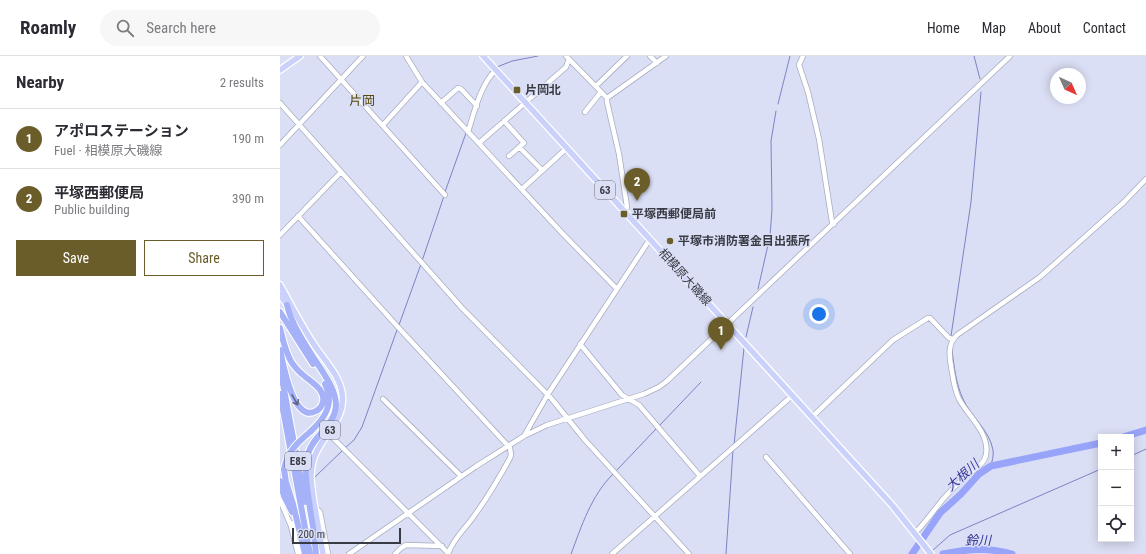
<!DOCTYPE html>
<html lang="en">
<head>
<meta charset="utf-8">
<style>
	body { margin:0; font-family:"Roboto Condensed","Noto Sans JP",sans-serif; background:#f7f7f7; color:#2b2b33 }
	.controls { position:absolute; right:12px; bottom:12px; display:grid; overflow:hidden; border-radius:0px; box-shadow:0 2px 10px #0003 }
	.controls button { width:36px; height:36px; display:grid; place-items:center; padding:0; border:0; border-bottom:1px solid #e1e1e2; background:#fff; color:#2b2b33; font:20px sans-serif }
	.compass { position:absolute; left:770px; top:12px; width:36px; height:36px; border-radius:50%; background:#fff; box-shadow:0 2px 10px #0003; rotate:135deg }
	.scale { position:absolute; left:12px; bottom:10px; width:109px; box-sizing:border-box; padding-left:4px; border:2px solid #393b44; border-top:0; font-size:11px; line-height:14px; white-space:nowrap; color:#393b44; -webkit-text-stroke:3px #dbdff5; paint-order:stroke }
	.you { position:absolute; left:539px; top:258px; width:14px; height:14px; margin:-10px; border:3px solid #fff; border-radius:50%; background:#1a73e8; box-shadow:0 0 0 6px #1a73e833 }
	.badge { display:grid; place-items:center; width:26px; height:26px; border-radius:50%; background:#6a5d2a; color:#fff; font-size:13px; font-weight:700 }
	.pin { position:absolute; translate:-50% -33px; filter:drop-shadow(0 1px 2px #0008) }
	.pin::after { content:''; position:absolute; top:21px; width:14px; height:12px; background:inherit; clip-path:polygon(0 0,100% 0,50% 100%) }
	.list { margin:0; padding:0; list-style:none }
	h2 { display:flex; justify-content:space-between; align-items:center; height:52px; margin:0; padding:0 16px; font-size:17px }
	h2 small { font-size:13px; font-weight:400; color:#7c7c81 }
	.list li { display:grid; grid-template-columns:26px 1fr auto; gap:12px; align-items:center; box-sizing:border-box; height:60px; padding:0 16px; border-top:1px solid #e1e1e2 }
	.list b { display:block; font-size:15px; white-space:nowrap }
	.list p { margin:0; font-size:13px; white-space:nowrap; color:#7c7c81 }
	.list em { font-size:13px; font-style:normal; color:#7c7c81 }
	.actions { display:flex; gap:8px; padding:12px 16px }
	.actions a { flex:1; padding:9px 0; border:1px solid #6a5d2a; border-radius:0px; text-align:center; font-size:14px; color:#6a5d2a }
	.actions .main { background:#6a5d2a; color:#fff }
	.icon { flex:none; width:22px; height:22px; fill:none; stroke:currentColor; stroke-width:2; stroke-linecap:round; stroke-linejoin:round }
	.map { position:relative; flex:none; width:866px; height:498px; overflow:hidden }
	header { display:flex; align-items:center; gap:24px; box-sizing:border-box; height:56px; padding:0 20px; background:#fff; border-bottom:1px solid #e1e1e2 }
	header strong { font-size:19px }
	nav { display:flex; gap:22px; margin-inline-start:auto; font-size:14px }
	.search { width:280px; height:36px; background:#f7f7f7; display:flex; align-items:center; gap:10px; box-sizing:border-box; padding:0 14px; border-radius:22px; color:#7c7c81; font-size:15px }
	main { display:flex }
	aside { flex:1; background:#fff }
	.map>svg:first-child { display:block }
</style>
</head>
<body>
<header>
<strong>Roamly</strong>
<div class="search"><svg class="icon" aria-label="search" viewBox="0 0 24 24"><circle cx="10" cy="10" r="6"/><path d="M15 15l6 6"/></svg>Search here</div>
<nav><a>Home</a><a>Map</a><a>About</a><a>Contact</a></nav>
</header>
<main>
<aside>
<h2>Nearby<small>2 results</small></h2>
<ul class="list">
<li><span class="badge">1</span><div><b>アポロステーション</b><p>Fuel · 相模原大磯線</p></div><em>190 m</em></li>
<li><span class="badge">2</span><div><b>平塚西郵便局</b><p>Public building</p></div><em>390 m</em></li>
</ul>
<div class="actions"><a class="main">Save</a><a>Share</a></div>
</aside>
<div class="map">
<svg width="866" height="498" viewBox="0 0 866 498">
	<rect width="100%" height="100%" fill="#dbdff5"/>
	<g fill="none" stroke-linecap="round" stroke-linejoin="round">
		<path stroke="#7b84c3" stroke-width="1" d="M694 0 700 23
			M217 11 232 5 258 0
			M202 31 207 21 212 14
			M498 48 510 0
			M165 136 186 77
			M142 205 164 140
			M478 233 490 180 492 153 491 85 496 55
			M119 269 141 208
			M671 280 691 146 701 36
			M466 281 473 251
			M672 294C674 310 676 328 683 343 690 359 710 375 713 394 714 399 712 405 711 410
			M380 369 421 326
			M454 389 464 292
			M65 392 74 384 82 371 117 274
			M851 400 866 393
			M336 415 376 373
			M35 421 63 394
			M652 495 670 479 821 413
			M291 498C302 469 311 440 333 418
			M446 498 453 394"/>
		<path stroke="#97a4f9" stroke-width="7" d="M843 381 866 374
			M632 498 660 457 681 438 699 418 711 410 821 387
			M663 498C688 493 708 491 732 498"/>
		<defs>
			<path id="minor" d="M40 0 165 139
				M126 0 142 26 283 178 337 233
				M286 0 327 42V46L339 98 347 151 345 156
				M370 0 377 7
				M523 0 519 9 528 36 539 83 552 166 554 168
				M316 30 347 0
				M327 42 386 0
				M0 47 182 252 271 342 305 384 409 498
				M161 47 178 32 181 33 197 50
				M305 56 321 36
				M224 65 244 87 229 100
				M103 69 142 26
				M188 76C194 57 201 27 216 14
				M199 87 286 11 289 3
				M0 89 83 0
				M239 91 262 114
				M242 133 287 92
				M18 160 117 270 230 392 231 399 230 402C219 422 208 441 194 460 185 473 173 483 168 498
				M0 179 61 116
				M300 288 342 339 359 349 420 420
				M103 343 181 420
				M532 361 613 284 648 262H650L669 282 673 283
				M48 377 168 497
				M244 380 268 338 370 183
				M486 401 570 498
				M0 444 11 470 18 498
				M35 451 40 456 48 498
				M12 467 22 498
				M635 477C646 466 654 454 664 442 671 434 678 427 686 420 693 414 704 409 706 399 710 377 688 360 679 343 674 333 673 321 671 310 669 298 668 288 677 279L760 221 844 146 866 123
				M69 498 195 411 244 380 267 369 364 338 379 331 387 325 730 0
				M115 498 121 492 126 489 162 490
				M332 498 513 339"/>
			<path id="major" d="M203 0 612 449 651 498
				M0 14 20 0
				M0 229C11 249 21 269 33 287 43 303 59 318 62 337 67 365 39 380 33 405 29 419 32 433 34 447 37 464 40 481 43 498
				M0 239 8 250"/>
			<path id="highway" d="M7 249C11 268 28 293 39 310 46 321 56 335 56 349 55 370 33 379 28 398 23 416 28 435 30 453 33 468 35 483 36 498
				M0 256 33 308
				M0 272C3 284 5 296 12 307 15 311 18 315 22 318 29 325 46 333 43 346 42 350 40 353 36 355 13 368 3 307 0 294
				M0 312 25 446
				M0 338 30 498
				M30 376C45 362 55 348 45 328
				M4 413 6 426 13 448 25 498
				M0 425 4 440 12 456"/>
		</defs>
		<use href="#minor" stroke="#a7acc0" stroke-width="6"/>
		<use href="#major" stroke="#fff" stroke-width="8"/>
		<use href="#highway" stroke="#fff" stroke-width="8"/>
		<use href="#minor" stroke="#fff" stroke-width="4.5"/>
		<use href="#major" stroke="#cad1fa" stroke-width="5.5"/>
		<use href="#highway" stroke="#a6b2f7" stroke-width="6"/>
		<defs>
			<path id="highway-bridge" d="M4 413C7 396 18 386 30 376"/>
		</defs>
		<use href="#highway-bridge" stroke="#fff" stroke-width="8" stroke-linecap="butt"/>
		<use href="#highway-bridge" stroke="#a6b2f7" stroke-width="6"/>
	</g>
	<defs><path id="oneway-shaft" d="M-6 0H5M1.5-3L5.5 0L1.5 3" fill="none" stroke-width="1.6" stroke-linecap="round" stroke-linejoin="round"/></defs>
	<use stroke="#5f6583" href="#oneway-shaft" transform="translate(15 344) rotate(60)"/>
	<g fill="#6a5d2a" stroke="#dbdff5" stroke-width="1.5">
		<rect x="233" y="30" width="8" height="8" rx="2"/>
		<rect x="340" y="154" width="8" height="8" rx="2"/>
		<circle cx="390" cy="185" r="4"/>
	</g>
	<g text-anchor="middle" stroke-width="3" stroke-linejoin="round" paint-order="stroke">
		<g fill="#dbdff5" stroke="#6a6c79" stroke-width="1">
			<rect x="315" y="125" width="20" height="18" rx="3"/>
			<rect x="40" y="365" width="20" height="18" rx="3"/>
			<rect x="5" y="396" width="26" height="18" rx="3"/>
		</g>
		<g font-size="11" font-weight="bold" fill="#393b44">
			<text x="325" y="138">63</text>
			<text x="50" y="378">63</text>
			<text x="18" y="409">E85</text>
		</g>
		<g font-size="12" font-weight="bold" fill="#393b44" stroke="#dbdff5" text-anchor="start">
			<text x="245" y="38">片岡北</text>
			<text x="352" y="162">平塚西郵便局前</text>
			<text x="398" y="189">平塚市消防署金目出張所</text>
		</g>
		<g font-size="12" fill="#393b44" stroke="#dbdff5">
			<text transform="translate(405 221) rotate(48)" y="4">相模原大磯線</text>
		</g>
		<g font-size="13" fill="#574907" stroke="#dbdff5">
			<text x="82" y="49">片岡</text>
		</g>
		<g font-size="13" font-style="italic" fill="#353797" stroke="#dbdff5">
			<text transform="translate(682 419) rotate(-42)" y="5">大根川</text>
			<text x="698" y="489">鈴川</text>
		</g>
	</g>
</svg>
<div class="controls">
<button>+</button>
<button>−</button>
<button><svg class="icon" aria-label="locate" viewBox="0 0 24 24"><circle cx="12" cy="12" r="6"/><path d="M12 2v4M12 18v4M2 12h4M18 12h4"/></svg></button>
</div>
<svg class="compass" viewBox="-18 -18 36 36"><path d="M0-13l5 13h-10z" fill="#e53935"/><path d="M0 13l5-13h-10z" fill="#7c7c81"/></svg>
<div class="scale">200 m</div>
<div class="you"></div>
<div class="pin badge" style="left:441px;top:294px">1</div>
<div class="pin badge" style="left:357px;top:145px">2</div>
</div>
</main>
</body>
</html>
